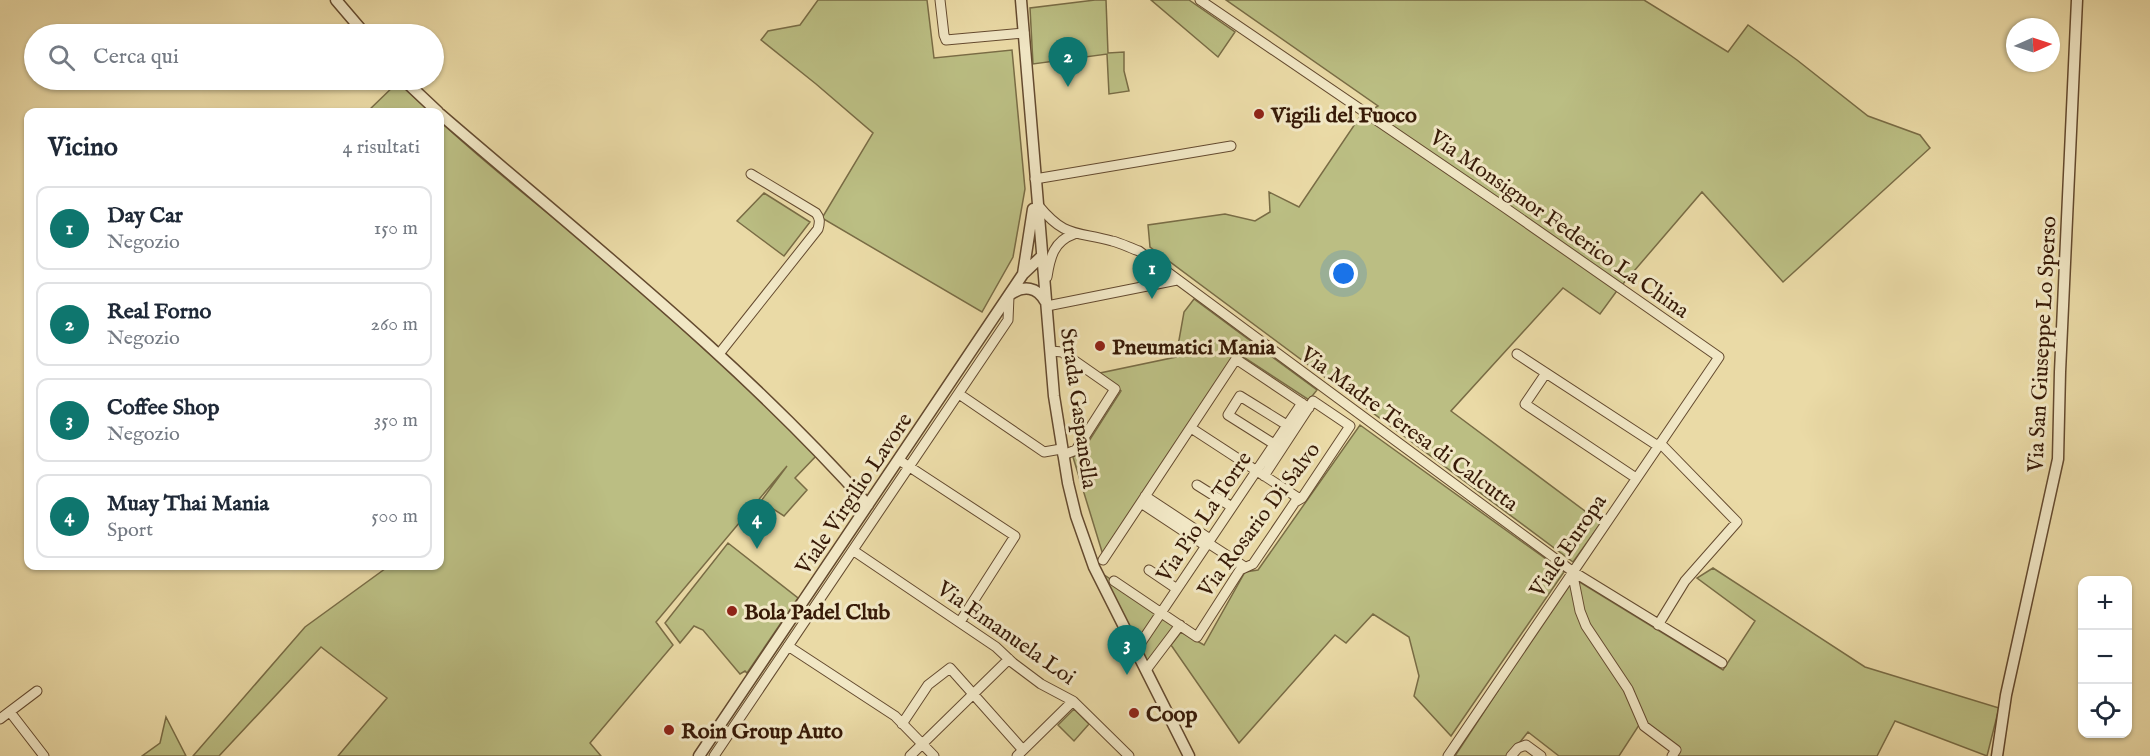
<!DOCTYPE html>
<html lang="it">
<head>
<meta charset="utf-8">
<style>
	body { margin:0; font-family:"IM FELL English",serif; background:#f2f2f3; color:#1f2937 }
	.controls { position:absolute; right:18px; bottom:18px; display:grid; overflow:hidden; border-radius:12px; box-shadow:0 2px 4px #0004 }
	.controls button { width:54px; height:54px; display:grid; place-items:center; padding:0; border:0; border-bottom:2px solid #e0e1e3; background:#fff; color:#1f2937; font:30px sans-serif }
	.compass { position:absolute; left:2006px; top:18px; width:54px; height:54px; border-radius:50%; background:#fff; box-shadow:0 2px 4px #0004; rotate:87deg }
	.you { position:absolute; left:1344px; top:274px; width:21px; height:21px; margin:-15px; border:4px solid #fff; border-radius:50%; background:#1a73e8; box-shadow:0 0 0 9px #1a73e833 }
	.badge { display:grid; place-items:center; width:39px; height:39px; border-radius:50%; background:#0f766e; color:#fff; font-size:20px; font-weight:700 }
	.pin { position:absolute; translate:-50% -50px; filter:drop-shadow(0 2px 3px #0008) }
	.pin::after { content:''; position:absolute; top:32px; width:21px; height:18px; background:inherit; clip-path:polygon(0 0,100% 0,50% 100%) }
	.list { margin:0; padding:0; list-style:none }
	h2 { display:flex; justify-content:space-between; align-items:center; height:78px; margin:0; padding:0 24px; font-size:26px }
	h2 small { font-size:20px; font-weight:400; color:#747a83 }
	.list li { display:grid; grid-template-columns:39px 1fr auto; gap:18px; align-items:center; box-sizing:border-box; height:84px; margin:0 12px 12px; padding:0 12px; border:2px solid #e0e1e3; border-radius:12px }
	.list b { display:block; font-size:22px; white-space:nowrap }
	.list p { margin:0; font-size:20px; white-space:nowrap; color:#747a83 }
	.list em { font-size:20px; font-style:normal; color:#747a83 }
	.icon { flex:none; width:33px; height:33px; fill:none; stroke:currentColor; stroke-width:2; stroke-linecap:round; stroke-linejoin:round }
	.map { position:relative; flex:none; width:2150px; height:756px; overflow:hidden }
	.search { position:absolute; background:#fff; box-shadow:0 2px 4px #0004; left:24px; top:24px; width:420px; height:66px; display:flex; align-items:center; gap:15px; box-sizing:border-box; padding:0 21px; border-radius:33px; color:#747a83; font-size:22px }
	.panel { position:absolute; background:#fff; box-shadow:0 2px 4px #0004; left:24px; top:108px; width:420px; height:462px; border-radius:12px }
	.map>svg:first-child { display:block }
</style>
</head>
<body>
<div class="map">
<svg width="2150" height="756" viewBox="0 0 2150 756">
	<rect width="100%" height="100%" fill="#eadaa6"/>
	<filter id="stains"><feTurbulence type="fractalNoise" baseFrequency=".00333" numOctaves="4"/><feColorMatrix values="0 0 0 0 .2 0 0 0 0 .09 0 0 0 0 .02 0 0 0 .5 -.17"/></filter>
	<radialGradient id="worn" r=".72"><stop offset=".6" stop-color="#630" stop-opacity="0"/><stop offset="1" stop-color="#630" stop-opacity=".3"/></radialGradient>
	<path fill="#bbbe83" stroke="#796c45" stroke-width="1.5" d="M818 0H927L934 58 1012 50 1025 189 1013 257 982 312 822 218 873 133 816 84 761 40 768 31 800 25Z
		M1095 0H1106L1108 53 1124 52V71L1129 91 1109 94 1107 54 1033 64 1030 8Z
		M1151 0H1189L1235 32 1218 57Z
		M1226 0H1644L1728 52 1748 25 1797 60 1868 116 1920 135 1930 148 1783 282 1702 192 1616 292 1600 314 1563 288 1451 411 1601 523 1573 562 1150 247 1148 225 1225 214 1255 221 1270 212 1269 192 1299 207 1359 118 1378 106Z
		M398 82 430 112H367Z
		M440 121C486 165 537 203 585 244 665 312 742 382 817 455L795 478 807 490 784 516 761 501 787 466 656 622 673 645 590 743 601 756H338L387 698 321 647 219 756H193L305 627 389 566H440Z
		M764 193 810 222 784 256 737 221Z
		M1194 299 1317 390 1309 400 1236 352 1103 555 1073 457 1082 452 1121 391 1100 373 1176 357 1184 312Z
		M1360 425 1564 572 1451 736 1414 696 1419 676 1409 637 1373 614 1346 643 1335 635 1239 743 1171 645 1181 632 1204 645 1245 572 1258 570Z
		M728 543 798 598 747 673 745 671 740 674 703 630 694 626 680 643 665 623Z
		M1713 568 1865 667 1999 708 1987 756 1895 721 1877 756H1679L1639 725 1619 756H1559L1528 732 1509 756H1455L1569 583 1578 581 1723 670 1755 621 1697 578Z
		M1100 572 1178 625 1146 667Z
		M1074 709 1089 724 1074 741 1058 725Z
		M166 717 186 756H142L160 743Z"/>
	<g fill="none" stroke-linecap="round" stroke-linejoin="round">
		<defs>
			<path id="minor" d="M940 0 944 35 946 40 1024 33
				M1200 0 1504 207 1719 357 1448 756
				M1035 179 1231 146
				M1038 205C1065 238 1075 231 1112 241 1121 243 1130 248 1139 251L1572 571 1722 663
				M1047 277C1050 257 1054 241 1074 234
				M1047 306 1177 280
				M1051 351 1062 352 1115 389 1076 450 1063 455
				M719 354 818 229C820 222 820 218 816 213L751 174
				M1517 354 1658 446
				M1546 373 1525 404 1636 478
				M959 394 1044 452 1061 449
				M1191 428 1300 499
				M1274 444 1228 415 1240 396 1290 427
				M899 460 1015 536 960 622
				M1197 485 1232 507
				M1145 496 1210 539
				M1141 503 1206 546
				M1208 543 1245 567
				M854 551 996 647 1013 663 1041 684 1073 701 1129 756
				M1103 560 1236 359 1309 408
				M1149 570 1177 589
				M1572 571 1580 611 1586 626 1628 689 1644 726 1676 750 1672 756
				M1114 581 1197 637 1240 570 1253 564 1295 502 1302 498 1350 426 1313 401 1264 476
				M1658 625 1685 581 1737 522 1660 443
				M788 646 895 716 934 756
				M1136 650 1302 403
				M1146 670 1180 625
				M10 712 44 756
				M0 719 37 691
				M902 724 928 685 950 668 1023 750
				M714 756 1008 320 1009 296
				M910 756 1009 659
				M1017 756 1073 701
				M1511 756 1518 748 1526 745 1541 756"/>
			<path id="tertiary" d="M336 0 365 34
				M1021 0 1054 396 1068 483 1076 516 1094 567 1189 756
				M404 80 438 112
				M440 114C586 240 739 360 868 505
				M1023 274 1033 209
				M1011 294C1024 285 1037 287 1045 301
				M699 756 1023 274 1042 256
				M1997 756 2006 695 2058 459 2060 372 2077 0"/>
		</defs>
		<use href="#minor" stroke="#644a2f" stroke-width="11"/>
		<use href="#tertiary" stroke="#644a2f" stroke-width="13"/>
		<use href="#minor" stroke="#f1e7c5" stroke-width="9"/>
		<use href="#tertiary" stroke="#f1e7c5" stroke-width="10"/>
	</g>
	<g fill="#8f2418" stroke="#f1e7c5" stroke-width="2">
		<circle cx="1259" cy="114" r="6"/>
		<circle cx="1100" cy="346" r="6"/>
		<circle cx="732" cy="611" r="6"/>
		<circle cx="1134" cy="713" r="6"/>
		<circle cx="669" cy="730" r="6"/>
	</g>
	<g text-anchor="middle" stroke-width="6" stroke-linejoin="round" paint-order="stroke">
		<g font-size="22" font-weight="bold" fill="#371a07" stroke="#f1e7c5" text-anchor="start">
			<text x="1271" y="122">Vigili del Fuoco</text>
			<text x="1112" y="354">Pneumatici Mania</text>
			<text x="744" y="619">Bola Padel Club</text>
			<text x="1146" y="721">Coop</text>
			<text x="681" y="738">Roin Group Auto</text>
		</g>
		<g font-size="22" fill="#371a07" stroke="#f1e7c5">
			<text transform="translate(1560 223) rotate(35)" y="8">Via Monsignor Federico La China</text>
			<text transform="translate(2041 344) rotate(-87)" y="8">Via San Giuseppe Lo Sperso</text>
			<text transform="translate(1080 408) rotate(82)" y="8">Strada Gaspanella</text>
			<text transform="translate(1410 428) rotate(36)" y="8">Via Madre Teresa di Calcutta</text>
			<text transform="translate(853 493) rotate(-56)" y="8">Viale Virgilio Lavore</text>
			<text transform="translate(1203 516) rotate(-56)" y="8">Via Pio La Torre</text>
			<text transform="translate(1258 519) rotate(-53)" y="8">Via Rosario Di Salvo</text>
			<text transform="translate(1567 545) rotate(-56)" y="8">Viale Europa</text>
			<text transform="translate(1007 632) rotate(35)" y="8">Via Emanuela Loi</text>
		</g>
	</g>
	<rect width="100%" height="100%" filter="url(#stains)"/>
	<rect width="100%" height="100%" fill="url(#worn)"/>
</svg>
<div class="controls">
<button>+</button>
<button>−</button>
<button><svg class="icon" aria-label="locate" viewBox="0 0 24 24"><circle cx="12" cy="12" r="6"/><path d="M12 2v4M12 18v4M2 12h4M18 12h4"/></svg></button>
</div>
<svg class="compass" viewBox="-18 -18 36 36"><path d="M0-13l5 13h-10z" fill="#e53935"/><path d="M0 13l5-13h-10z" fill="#747a83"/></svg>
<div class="you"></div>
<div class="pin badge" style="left:1152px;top:299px">1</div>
<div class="pin badge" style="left:1068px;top:87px">2</div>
<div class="pin badge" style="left:1127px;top:675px">3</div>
<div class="pin badge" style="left:757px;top:549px">4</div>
<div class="search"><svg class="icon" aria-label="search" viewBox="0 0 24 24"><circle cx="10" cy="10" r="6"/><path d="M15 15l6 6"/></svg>Cerca qui</div>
<section class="panel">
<h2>Vicino<small>4 risultati</small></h2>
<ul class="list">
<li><span class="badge">1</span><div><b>Day Car</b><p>Negozio</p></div><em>150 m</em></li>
<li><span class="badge">2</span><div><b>Real Forno</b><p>Negozio</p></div><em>260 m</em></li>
<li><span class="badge">3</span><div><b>Coffee Shop</b><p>Negozio</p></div><em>350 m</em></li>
<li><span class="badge">4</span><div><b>Muay Thai Mania</b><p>Sport</p></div><em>500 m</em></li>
</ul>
</section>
</div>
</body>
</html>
